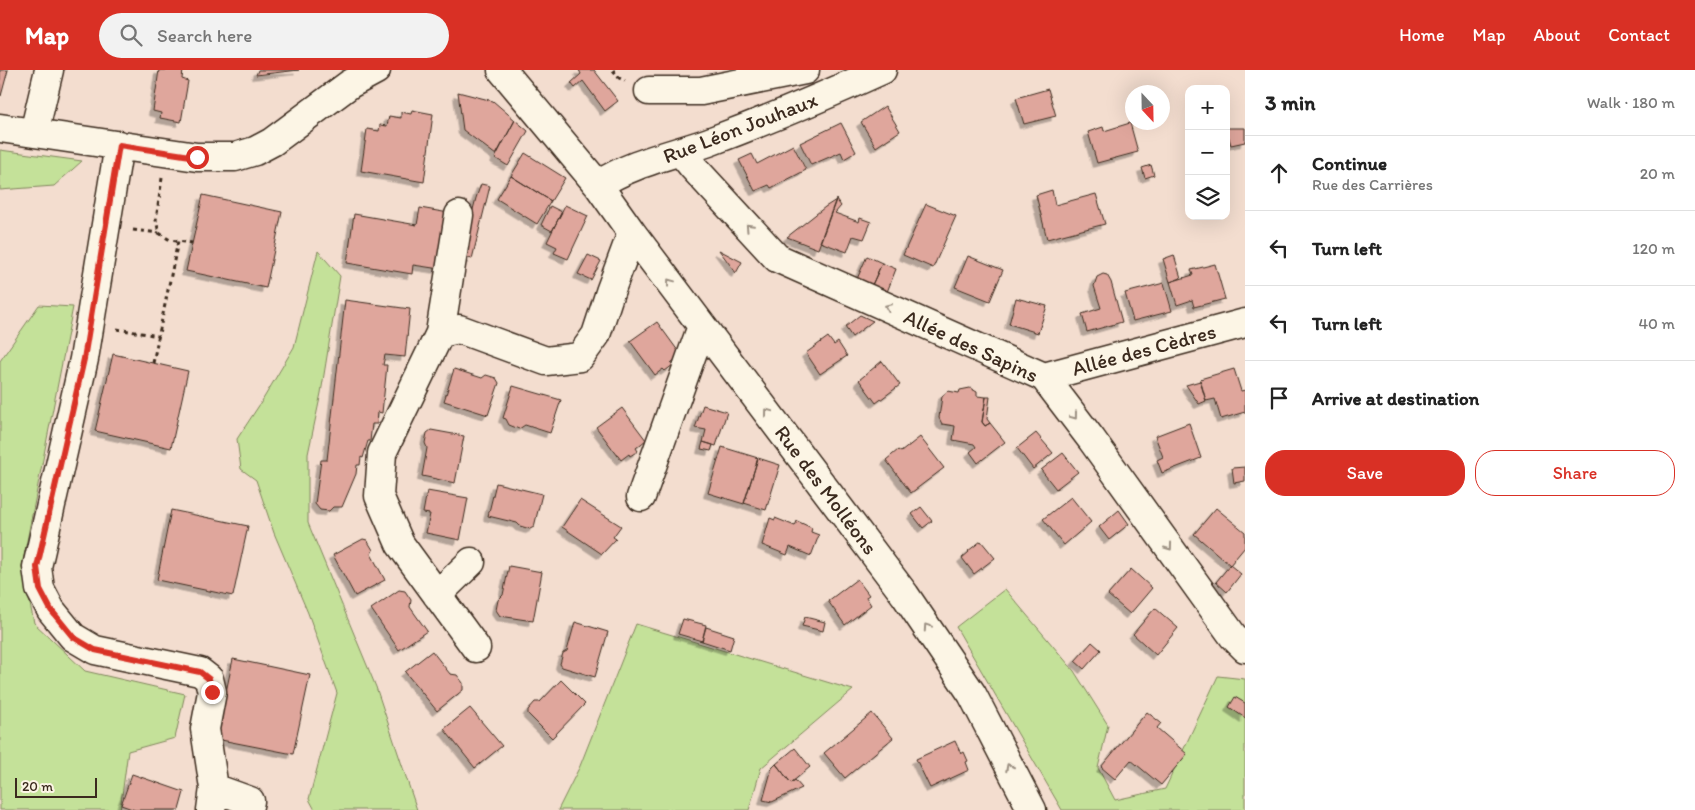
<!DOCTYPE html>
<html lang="en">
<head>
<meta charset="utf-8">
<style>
	body { margin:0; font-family:Itim,sans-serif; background:#f2f2f2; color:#222 }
	.controls { position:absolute; right:15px; top:15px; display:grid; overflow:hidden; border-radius:10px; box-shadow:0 5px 20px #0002 }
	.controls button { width:45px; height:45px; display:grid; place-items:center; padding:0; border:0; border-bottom:1px solid #e0e0e0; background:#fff; color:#222; font:25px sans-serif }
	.compass { position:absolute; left:1125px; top:15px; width:45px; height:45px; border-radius:50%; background:#fff; box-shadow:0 5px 20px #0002; rotate:158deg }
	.scale { position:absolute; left:15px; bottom:12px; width:82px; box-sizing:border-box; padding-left:5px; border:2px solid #3b2a1e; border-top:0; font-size:14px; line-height:18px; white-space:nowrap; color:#3b2a1e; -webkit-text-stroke:4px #fcf5e5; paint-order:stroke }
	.stop { position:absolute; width:15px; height:15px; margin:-11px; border:4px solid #d93025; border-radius:50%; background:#fff }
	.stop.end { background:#d93025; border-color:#fff; box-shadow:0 1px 5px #0008 }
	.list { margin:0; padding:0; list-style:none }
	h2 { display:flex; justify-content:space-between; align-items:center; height:65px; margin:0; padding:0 20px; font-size:21px }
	h2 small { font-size:16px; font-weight:400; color:#767676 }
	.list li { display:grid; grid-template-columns:32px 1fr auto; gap:15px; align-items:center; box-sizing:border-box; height:75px; padding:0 20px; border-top:1px solid #e0e0e0 }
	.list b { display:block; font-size:19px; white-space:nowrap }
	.list p { margin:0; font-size:16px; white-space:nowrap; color:#767676 }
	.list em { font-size:16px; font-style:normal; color:#767676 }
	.actions { display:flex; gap:10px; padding:15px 20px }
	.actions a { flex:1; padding:11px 0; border:1px solid #d93025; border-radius:20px; text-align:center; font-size:18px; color:#d93025 }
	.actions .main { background:#d93025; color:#fff }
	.icon { flex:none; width:28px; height:28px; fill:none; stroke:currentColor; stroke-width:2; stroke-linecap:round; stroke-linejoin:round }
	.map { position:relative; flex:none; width:1245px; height:740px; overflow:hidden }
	header { display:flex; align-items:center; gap:30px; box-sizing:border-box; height:70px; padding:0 25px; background:#d93025; color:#fff }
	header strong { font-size:24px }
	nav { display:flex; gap:28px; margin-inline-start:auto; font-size:18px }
	.search { width:350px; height:45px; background:#f2f2f2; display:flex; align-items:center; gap:12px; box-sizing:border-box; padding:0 18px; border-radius:28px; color:#767676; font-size:19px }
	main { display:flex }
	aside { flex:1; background:#fff }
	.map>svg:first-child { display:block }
</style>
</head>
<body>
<header>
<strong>Map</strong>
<div class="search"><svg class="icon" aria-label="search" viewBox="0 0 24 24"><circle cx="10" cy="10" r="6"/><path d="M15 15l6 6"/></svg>Search here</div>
<nav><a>Home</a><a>Map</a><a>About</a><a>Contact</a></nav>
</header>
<main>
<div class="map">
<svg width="1245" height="740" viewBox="0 0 1245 740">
	<defs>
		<filter id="shadow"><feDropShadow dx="-4.5" dy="4.5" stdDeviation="0" flood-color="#0004"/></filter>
	</defs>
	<rect width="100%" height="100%" fill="#f3ddcf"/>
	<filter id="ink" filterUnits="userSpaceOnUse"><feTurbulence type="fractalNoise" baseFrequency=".02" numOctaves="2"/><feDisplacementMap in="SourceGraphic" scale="10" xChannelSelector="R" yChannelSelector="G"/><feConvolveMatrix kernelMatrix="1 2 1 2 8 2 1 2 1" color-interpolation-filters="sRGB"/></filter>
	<g filter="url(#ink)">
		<path fill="#c4e199" stroke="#80865c" d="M0 80 82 91 54 116 0 120Z
			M318 181 340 206 321 323 308 384V453L376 617 417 740H315L309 729 337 623 308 543 274 463 256 410 241 399 237 369 262 331 294 277Z
			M39 235 73 237 22 496 34 553 85 601 185 624 175 668 128 681 120 740H0V291Z
			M1005 519 1074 601 1108 655 1098 698 1115 730 1165 719 1218 606 1245 609V740H1062L956 557Z
			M636 554 853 620 761 698 749 740H558L580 696Z"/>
		<path fill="#dfa69c" stroke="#3b2a1e" filter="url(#shadow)" d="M0 0H8L1 26 0 25Z
			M159 0H183L182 9 188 11 181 52 160 48 161 43 153 41Z
			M258 0H299L256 5Z
			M579 0H594L618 31 605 41 583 11 575 18 571 13 581 4Z
			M1048 19 1056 46 1024 54 1016 28Z
			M458 22 493 31 515 50 496 85 463 60Z
			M885 36 900 61 876 77 861 52Z
			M412 40 433 44 424 112 361 101 367 59 379 61 380 55 387 56 389 46 401 48V42L411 44Z
			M515 50 528 61 508 96 495 88Z
			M841 53 856 82 844 89 841 82 811 95 800 73Z
			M1130 53 1138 82 1097 93 1088 62 1103 57 1104 61Z
			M1226 58H1245V72L1231 75Z
			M793 75 806 100 771 118 769 115 755 121 739 90 752 84 757 94Z
			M525 83 565 108 551 131 511 106Z
			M1151 95 1154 105 1145 108 1142 98Z
			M511 106 551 131 537 154 497 129Z
			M481 114 490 116 472 189 461 186 476 128Z
			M1052 120 1055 135 1096 124 1105 154 1047 169 1036 125Z
			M203 125 282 142 266 218 186 201Z
			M836 129 841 136 835 143 859 152 860 148 871 152 864 169 853 166 847 182 820 172Z
			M836 130 818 179 787 167 825 137Z
			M926 134 956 146 933 198 903 185Z
			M565 135 588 146 568 189 554 183 557 177 547 172Z
			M550 136 562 142 552 161 541 155Z
			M420 138 449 143 440 199 413 195 412 204 347 193 354 144 417 155Z
			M719 180 742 192 736 203Z
			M588 185 601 191 591 210 578 204Z
			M1174 185 1181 208 1170 212 1163 189Z
			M867 186 882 193 872 215 857 209Z
			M968 186 1003 200 990 231 955 217Z
			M882 193 896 199 887 222 872 215Z
			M1215 194 1225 229 1194 237 1192 230 1177 235 1170 212 1193 205 1191 200Z
			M1103 204 1107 205 1111 212 1122 252 1087 262 1082 244 1101 238 1094 216 1097 207Z
			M1164 213 1172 241 1133 251 1125 223Z
			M1016 228 1047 236 1038 263 1009 254Z
			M345 230 410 239 405 287 385 285 383 295H387L382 343 378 342 377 354H372L370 371H368L363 388 361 387 360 395H357L356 404 342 437H333L329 441 320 440 315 434 321 390H327Z
			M860 245 873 251 852 267 845 257Z
			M657 252 681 285 671 293 673 295 665 301 663 299 655 305 630 271Z
			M828 267 834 275 838 272 847 286 820 304 806 283Z
			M113 284 188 301 171 378 95 361Z
			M882 291 900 315 876 333 859 310Z
			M454 299 482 308 486 305 496 308 499 313 488 345 444 331Z
			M1234 299 1241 321 1245 320V342L1221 349 1215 329 1206 331 1200 309Z
			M1200 311 1206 331 1199 334 1186 315Z
			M513 316 561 330 550 363 525 355 519 359 509 355 506 349 503 348Z
			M970 318 977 322V326L986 327 982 352 985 356 990 353 1005 372 978 393 970 382 976 377 974 374 953 370 955 356 942 354 939 348 942 326 948 321 959 323 960 320Z
			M986 327H990L987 349 990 353 985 356 982 352Z
			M703 335 727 342 716 376 703 372 706 360 695 358Z
			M622 338 646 370 636 378 638 381 630 386 629 384 621 390 596 357Z
			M1189 353 1201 388 1162 403 1157 390 1163 387 1155 366Z
			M431 360 464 366 455 413 422 406 427 378 425 373 427 363Z
			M1036 363 1053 383 1033 399 1017 378Z
			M920 367 944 398 911 423 886 390 898 380 901 382Z
			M703 372 713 375 711 381 701 379Z
			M722 377 758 388 744 434 708 423Z
			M1063 383 1078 402 1056 419 1041 400Z
			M758 388 780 395 766 440 744 433Z
			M1245 397V411L1234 413 1232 398Z
			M496 413 542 424 534 457 530 459 520 456 517 453 488 446Z
			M427 421 468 428 460 470 426 463 430 444 423 443Z
			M1071 427 1091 452 1064 475 1043 449Z
			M580 430 621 456 613 467 616 469 602 484 562 457Z
			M921 437 932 451 923 458 912 444Z
			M1216 438 1245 462V477L1230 495 1194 464Z
			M171 440 248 456 233 526 157 510Z
			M1119 440 1129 454 1109 470 1099 457Z
			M770 448 775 450V448L795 456 797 451 812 458 811 462 819 465 811 486 790 477 787 485 762 475Z
			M363 469 367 470 373 480 371 484 385 510 355 526 333 485Z
			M981 471 995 488 974 504 962 488 969 482 968 481Z
			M1230 495 1241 504 1227 522 1216 512Z
			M509 496 542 502 533 551 500 546 496 540 498 530 503 525Z
			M1131 499 1152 518 1130 544 1108 525Z
			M857 509 869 525 866 527 871 535 845 555 828 531Z
			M399 520 405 521 411 530 410 537 427 561 399 580 371 539Z
			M1155 538 1178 558 1156 585 1133 564Z
			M805 547 825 552 823 561 802 556Z
			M683 549 706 555 702 571 678 564Z
			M575 552 608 562 595 607 562 597 560 594 563 583 567 581Z
			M706 557 734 566 730 580 702 571Z
			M1092 572 1101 580 1084 599 1075 591Z
			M432 581 450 604 457 605 463 613V620L437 641 405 602Z
			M233 589 310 605 293 684 216 669Z
			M561 610 585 634 552 668 528 644V640L535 632H540Z
			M1235 627 1245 633V648L1229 637Z
			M470 638 502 676 475 698 444 659Z
			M1147 642 1161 653 1157 658 1187 684 1161 715 1131 690 1115 709 1101 697Z
			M872 643 893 668 845 708 824 683Z
			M955 671 961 684 964 682 968 691 966 692 969 700 930 718 916 689Z
			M795 678 810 697 791 713 776 694Z
			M776 694 791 713 795 710 802 718 772 732 763 730 772 698Z
			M132 704 184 722 179 740H135L121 735Z"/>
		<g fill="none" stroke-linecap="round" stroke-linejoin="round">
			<defs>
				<path id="minor" d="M502 0 598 115 632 163 905 525 972 624 1032 740
					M649 21H701L805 0
					M0 58 197 87H235L255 81 272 72 350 14 376 0
					M34 63 49 0
					M119 75 84 289 37 497 40 519 51 540 73 567 95 580 200 602 209 609 212 622 205 659 214 718 211 740
					M681 82 693 97 777 188 1044 307 1092 370 1233 566 1245 578
					M598 115C631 93 672 85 709 72 768 50 825 26 882 0
					M440 263 459 145
					M1044 307 1245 253
					M641 427 702 256
					M437 525 471 492
					M476 578 400 474 379 426 382 383 440 263 459 259 546 291 580 287 596 265 610 222 632 163
					M214 718 250 731 248 740"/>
			</defs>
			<use href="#minor" stroke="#3b2a1e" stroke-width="31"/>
			<path stroke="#3b2a1e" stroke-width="3" stroke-dasharray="4 4" stroke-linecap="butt" d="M613 0 619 8 625 11
				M162 108 156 150 159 163 170 170 192 173
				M133 160 159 163
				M117 259 159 266
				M153 293 178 171"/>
			<use href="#minor" stroke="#fcf5e5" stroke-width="28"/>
		</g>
		<defs><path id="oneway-chevron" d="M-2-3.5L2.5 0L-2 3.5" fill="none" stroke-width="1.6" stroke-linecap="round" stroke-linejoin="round" transform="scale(1.25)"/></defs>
		<g stroke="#9c9082">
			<use href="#oneway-chevron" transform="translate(749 157) rotate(-133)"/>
			<use href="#oneway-chevron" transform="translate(670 212) rotate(-127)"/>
			<use href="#oneway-chevron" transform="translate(888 237) rotate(-156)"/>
			<use href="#oneway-chevron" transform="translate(768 342) rotate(-127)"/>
			<use href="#oneway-chevron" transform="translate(1074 346) rotate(53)"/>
			<use href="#oneway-chevron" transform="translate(1169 477) rotate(54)"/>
			<use href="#oneway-chevron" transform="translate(927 557) rotate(-124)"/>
			<use href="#oneway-chevron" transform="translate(1009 697) rotate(-117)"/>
		</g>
	</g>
	<g fill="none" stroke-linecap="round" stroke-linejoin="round" filter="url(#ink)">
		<path stroke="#d93025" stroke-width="6" d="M197 87 119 75 84 289 37 497 40 519 51 540 73 567 95 580 200 602 209 609 212 622"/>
	</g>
	<g text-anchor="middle" stroke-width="4" stroke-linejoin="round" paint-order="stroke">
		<g font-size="21" fill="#3b2a1e" stroke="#fcf5e5">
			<text transform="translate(740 58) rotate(-21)" y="7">Rue Léon Jouhaux</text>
			<text transform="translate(971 276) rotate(25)" y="7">Allée des Sapins</text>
			<text transform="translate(1144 280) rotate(-15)" y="7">Allée des Cèdres</text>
			<text transform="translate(826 420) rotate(53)" y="7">Rue des Molléons</text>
		</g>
	</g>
</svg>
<div class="controls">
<button>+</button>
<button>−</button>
<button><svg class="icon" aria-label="layers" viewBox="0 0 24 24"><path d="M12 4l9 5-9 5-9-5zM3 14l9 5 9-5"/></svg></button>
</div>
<svg class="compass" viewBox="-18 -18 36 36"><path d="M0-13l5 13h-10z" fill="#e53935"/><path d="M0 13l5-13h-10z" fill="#767676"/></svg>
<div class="scale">20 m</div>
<div class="stop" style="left:197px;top:87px"></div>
<div class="stop end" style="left:212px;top:622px"></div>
</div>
<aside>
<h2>3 min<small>Walk · 180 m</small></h2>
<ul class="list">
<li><svg class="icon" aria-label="ahead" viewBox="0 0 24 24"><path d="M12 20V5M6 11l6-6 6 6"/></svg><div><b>Continue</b><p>Rue des Carrières</p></div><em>20 m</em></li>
<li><svg class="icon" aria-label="left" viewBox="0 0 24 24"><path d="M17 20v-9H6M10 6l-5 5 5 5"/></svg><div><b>Turn left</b></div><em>120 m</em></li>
<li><svg class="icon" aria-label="left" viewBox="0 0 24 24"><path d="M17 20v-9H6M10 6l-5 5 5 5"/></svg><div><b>Turn left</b></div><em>40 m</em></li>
<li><svg class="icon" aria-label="arrive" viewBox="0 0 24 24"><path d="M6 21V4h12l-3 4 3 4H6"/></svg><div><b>Arrive at destination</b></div></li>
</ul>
<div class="actions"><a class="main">Save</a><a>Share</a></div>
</aside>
</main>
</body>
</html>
